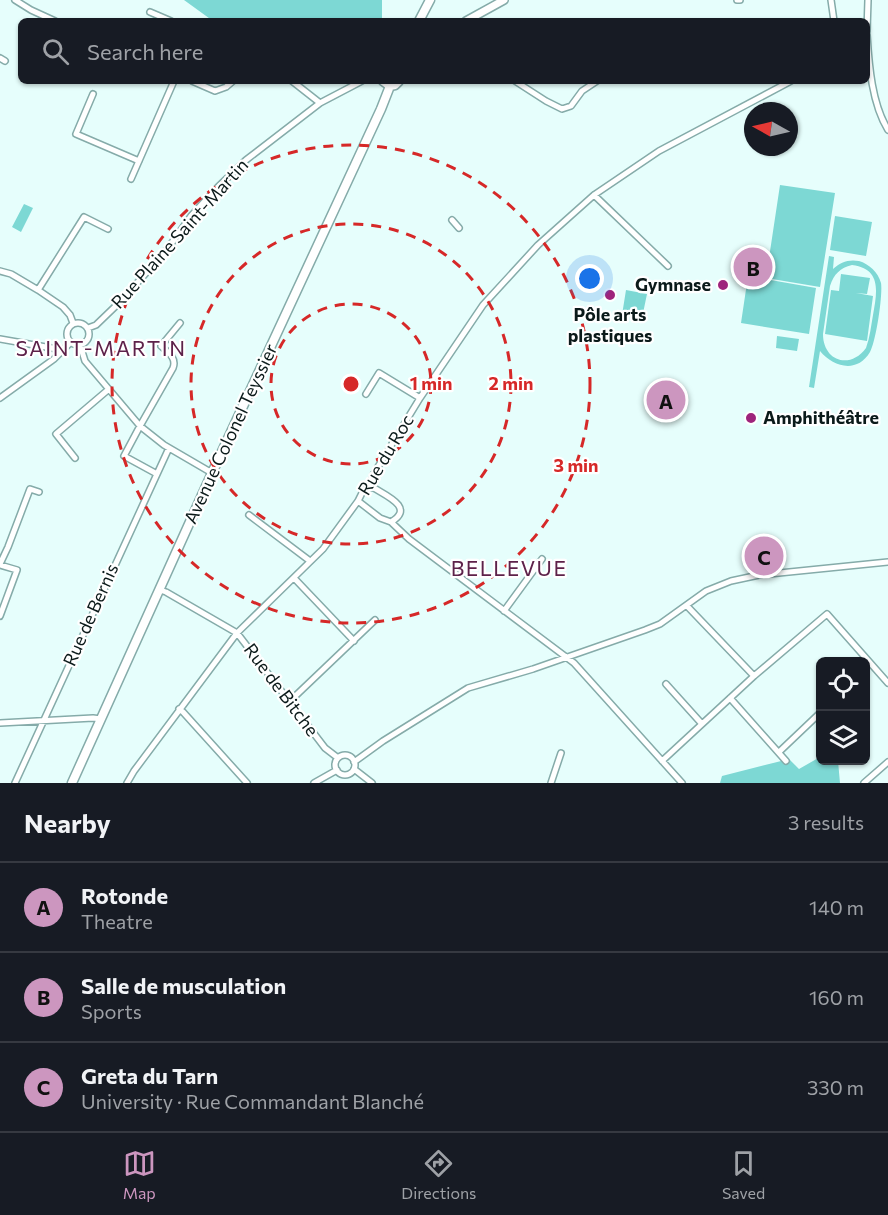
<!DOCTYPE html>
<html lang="en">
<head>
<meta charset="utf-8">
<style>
	body { margin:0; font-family:Commissioner,sans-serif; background:#242831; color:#f1f3f6 }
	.controls { position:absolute; right:18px; bottom:18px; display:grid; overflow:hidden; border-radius:9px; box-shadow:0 2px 4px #0004 }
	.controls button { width:54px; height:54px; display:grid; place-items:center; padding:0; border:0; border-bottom:2px solid #363941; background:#171b24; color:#f1f3f6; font:30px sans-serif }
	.compass { position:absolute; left:744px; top:102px; width:54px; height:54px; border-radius:50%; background:#171b24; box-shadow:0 2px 4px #0004; rotate:278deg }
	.you { position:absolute; left:590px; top:279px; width:21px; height:21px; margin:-15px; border:4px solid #fff; border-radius:50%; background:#1a73e8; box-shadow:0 0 0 9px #1a73e833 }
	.badge { display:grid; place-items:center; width:39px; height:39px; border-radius:50%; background:#cc96bf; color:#111; font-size:20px; font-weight:700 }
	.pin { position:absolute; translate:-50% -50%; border:3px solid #fff; box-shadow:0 2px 6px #0006 }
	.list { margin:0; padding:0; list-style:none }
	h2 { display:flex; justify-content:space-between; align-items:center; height:78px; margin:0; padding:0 24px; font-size:26px }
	h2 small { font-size:20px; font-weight:400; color:#9ea1a6 }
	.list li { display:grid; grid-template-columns:39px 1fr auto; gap:18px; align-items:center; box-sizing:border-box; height:90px; padding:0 24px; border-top:2px solid #363941 }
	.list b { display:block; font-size:22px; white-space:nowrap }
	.list p { margin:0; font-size:20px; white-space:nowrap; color:#9ea1a6 }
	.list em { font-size:20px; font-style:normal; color:#9ea1a6 }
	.icon { flex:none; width:33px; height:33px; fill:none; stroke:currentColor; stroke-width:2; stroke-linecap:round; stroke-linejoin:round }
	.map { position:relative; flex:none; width:888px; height:783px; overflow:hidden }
	.search { position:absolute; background:#171b24; box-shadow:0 2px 4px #0004; left:18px; right:18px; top:18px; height:66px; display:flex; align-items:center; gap:15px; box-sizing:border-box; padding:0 21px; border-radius:9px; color:#9ea1a6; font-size:22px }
	.sheet { height:348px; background:#171b24 }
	nav { display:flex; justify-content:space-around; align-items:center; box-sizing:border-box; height:84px; border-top:2px solid #363941; background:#171b24; font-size:16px; color:#9ea1a6 }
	nav a { display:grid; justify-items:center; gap:3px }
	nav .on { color:#cc96bf }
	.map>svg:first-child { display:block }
</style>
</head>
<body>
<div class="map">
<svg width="888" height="783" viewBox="0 0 888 783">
	<rect width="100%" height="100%" fill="#e6fefc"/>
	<path fill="#7dd8d4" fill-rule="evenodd" d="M184 0H382V21H213Z
		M780 185 835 193 820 287 766 278Z
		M24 204 33 208 21 232 12 227Z
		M835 216 872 222 866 256 830 250Z
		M829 256 834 257 833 269C840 262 849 259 859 261 869 264 878 272 881 283 883 294 876 342 870 352 857 374 833 367 820 351L814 388 809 387ZM852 265C882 269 877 292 873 315 871 326 870 337 866 348 850 370 823 361 823 334L830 286C834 274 840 268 852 265Z
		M841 274 870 278 867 294 856 293 873 296 867 341 825 334 831 290 839 291Z
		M748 276 816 288 809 334 741 323Z
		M626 290 647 294 642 318 622 315Z
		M777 336 799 339 797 351 776 348Z
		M820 757V760L838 761 840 783H720L722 776 789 759 799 769Z"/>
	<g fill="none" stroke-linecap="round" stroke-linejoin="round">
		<defs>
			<path id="minor" d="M15 0 31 10 55 21
				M737 0H740
				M831 0 834 21
				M150 12 171 21
				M867 31 868 0
				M867 35C869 66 872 104 888 130
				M0 58 5 61
				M192 81 215 91 226 87 233 81
				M292 81 320 103
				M515 81 546 101 562 109 571 106 582 91 597 81
				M93 94 76 134 139 161
				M131 179 174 81
				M594 195 668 266
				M452 220 459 228
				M0 271 11 274 38 290 63 307 70 315 73 323
				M38 290 84 217 108 229
				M67 334a11 11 0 1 1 22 0a11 11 0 1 1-22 0Z
				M88 328 96 325 123 299 168 248 191 216 218 187 246 160 320 103 362 81
				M0 339 63 350
				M80 345 85 361 140 426 164 445 212 473
				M366 394 379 373 420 398
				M0 398 54 359 71 342
				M75 458 56 434 109 389
				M157 474 124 456 140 426 173 368C177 358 168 352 161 346L180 323
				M370 487 374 488C387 496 415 508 391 522
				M358 501 380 518 391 522 409 539 574 663 682 783
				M249 515 310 561
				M0 564 8 547 30 489 39 492
				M0 565 17 570 0 616
				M294 578 354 641
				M160 590 166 592 237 633 325 748 338 758
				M687 606 754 676
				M504 611 542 559
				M666 684 702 724
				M730 698 786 761
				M289 702 375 620
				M179 709 183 712 247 783
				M0 723 93 718 101 719
				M779 752 820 713
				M335 765a10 10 0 1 1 20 0a10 10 0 1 1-20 0Z
				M662 761 754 676 827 614 888 683
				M354 762 383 741 468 688 533 669 645 630 660 624 706 591 731 581 759 575 888 562
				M354 769 372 783
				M15 783 169 448
				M127 783 134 771 237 633 323 549 358 501 363 491 367 487H370L373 475 420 398 483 305 538 245 594 195 659 151 791 81
				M314 783 337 770
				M551 783 561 753
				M864 783 888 762"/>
			<path id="tertiary" d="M466 21 504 0"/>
			<path id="secondary" d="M419 21 430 0
				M383 81 390 86 395 85 399 81
				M72 783 212 473 381 109 390 86"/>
		</defs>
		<use href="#minor" stroke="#85aba9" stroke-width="8"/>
		<use href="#tertiary" stroke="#85aba9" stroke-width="10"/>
		<use href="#secondary" stroke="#85aba9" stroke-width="11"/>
		<use href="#minor" stroke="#fff" stroke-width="5"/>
		<use href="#tertiary" stroke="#fff" stroke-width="7"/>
		<use href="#secondary" stroke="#fff" stroke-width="8"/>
	</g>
	<g fill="none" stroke="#d62828" stroke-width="3" stroke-dasharray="10 8">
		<circle cx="351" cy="384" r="80"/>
		<circle cx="351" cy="384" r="160"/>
		<circle cx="351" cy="384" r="239"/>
	</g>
	<g fill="#9e247c" stroke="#fff" stroke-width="2">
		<circle cx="723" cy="285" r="6"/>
		<circle cx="610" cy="295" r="6"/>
		<circle cx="751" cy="418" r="6"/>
	</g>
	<g text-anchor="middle" stroke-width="4.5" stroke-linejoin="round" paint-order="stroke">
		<g font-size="18" fill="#0b1a1a" stroke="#fff">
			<text transform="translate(180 234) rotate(-48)" y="6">Rue Plaine Saint-Martin</text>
			<text transform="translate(231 434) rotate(-65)" y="6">Avenue Colonel Teyssier</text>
			<text transform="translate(386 455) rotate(-59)" y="6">Rue du Roc</text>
			<text transform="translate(91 615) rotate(-66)" y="6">Rue de Bernis</text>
			<text transform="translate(281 690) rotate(53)" y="6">Rue de Bitche</text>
		</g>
		<g font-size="18" font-weight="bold" fill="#0b1a1a" stroke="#fff" text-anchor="end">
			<text x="711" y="291">Gymnase</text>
			<text x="610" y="321" text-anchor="middle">Pôle arts<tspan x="610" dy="21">plastiques</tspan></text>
			<text x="763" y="424" text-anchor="start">Amphithéâtre</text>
		</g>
		<g font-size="21" letter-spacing="1.5" fill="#5d224a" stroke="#fff">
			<text x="101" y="356">SAINT-MARTIN</text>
			<text x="509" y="576">BELLEVUE</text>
		</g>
	</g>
	<circle cx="351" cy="384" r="9" fill="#d62828" stroke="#fff" stroke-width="3"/>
	<g font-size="18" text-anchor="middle" font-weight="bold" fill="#d62828" stroke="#fff" stroke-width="4.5" stroke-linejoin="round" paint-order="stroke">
		<text x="431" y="390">1 min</text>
		<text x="511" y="390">2 min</text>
		<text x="576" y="472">3 min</text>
	</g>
</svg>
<div class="controls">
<button><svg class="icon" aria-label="locate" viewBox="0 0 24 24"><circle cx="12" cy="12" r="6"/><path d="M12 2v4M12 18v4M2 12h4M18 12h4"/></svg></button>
<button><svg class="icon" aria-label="layers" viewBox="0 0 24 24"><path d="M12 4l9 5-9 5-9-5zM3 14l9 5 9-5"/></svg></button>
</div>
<svg class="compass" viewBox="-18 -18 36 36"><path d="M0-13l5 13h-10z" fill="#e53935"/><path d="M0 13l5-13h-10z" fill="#9ea1a6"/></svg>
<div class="you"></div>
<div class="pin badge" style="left:666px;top:400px">A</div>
<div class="pin badge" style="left:753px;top:267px">B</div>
<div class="pin badge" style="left:764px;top:556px">C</div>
<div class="search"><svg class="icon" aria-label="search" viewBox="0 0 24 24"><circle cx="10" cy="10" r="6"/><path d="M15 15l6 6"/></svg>Search here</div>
</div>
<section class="sheet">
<h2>Nearby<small>3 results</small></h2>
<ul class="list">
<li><span class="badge">A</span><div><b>Rotonde</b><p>Theatre</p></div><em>140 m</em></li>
<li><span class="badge">B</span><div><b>Salle de musculation</b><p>Sports</p></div><em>160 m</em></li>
<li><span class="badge">C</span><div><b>Greta du Tarn</b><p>University · Rue Commandant Blanché</p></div><em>330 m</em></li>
</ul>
</section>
<nav>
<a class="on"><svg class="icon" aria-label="map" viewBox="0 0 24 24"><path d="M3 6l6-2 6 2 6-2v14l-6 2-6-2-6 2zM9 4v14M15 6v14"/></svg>Map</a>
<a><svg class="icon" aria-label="directions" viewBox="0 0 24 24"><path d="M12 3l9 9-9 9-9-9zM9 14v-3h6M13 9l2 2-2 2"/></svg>Directions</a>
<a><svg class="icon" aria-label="saved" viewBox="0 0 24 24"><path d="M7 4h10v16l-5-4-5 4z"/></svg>Saved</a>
</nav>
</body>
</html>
